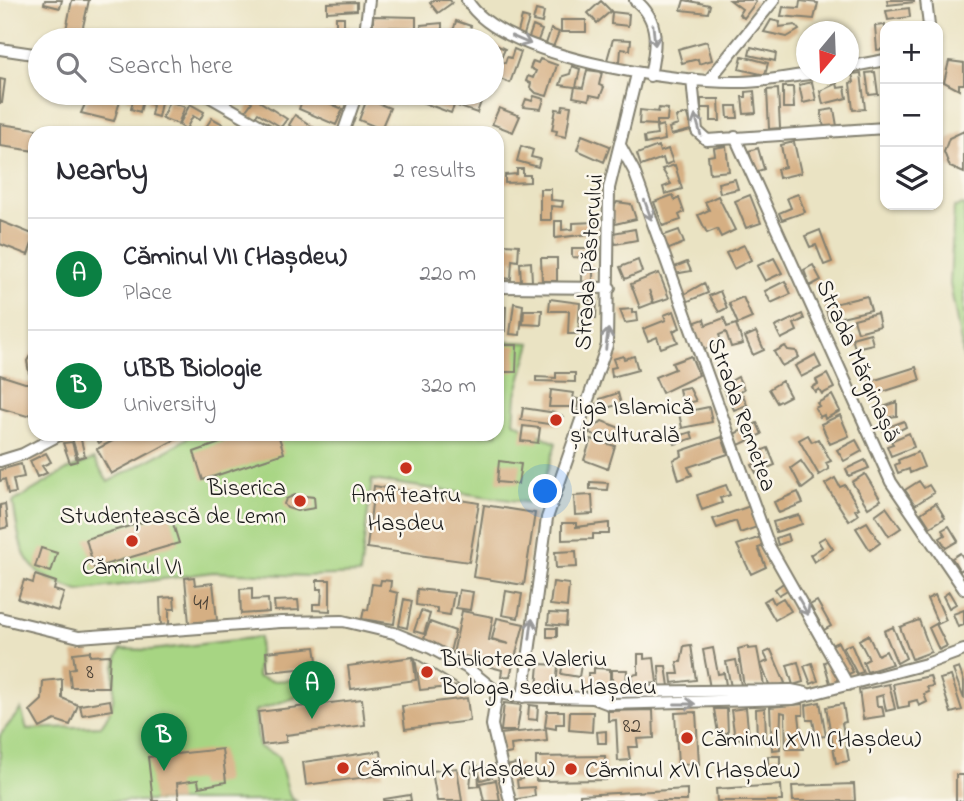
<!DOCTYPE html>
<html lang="en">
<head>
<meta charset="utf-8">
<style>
	body { margin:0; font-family:"Indie Flower",sans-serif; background:#f7f7f7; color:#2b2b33 }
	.controls { position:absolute; right:21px; top:21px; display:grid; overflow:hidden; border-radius:14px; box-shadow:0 2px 5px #0004 }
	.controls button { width:63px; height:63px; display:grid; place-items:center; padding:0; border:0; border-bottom:2px solid #e1e1e2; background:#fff; color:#2b2b33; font:35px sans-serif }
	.compass { position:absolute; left:796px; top:21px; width:63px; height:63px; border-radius:50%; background:#fff; box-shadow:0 2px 5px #0004; rotate:199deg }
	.you { position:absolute; left:546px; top:492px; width:24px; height:24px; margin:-18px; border:5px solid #fff; border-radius:50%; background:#1a73e8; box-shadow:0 0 0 10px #1a73e833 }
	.badge { display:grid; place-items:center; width:46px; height:46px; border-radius:50%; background:#0b8043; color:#fff; font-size:23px; font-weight:700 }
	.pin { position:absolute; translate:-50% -58px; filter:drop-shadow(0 2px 4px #0008) }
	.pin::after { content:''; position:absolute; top:37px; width:24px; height:21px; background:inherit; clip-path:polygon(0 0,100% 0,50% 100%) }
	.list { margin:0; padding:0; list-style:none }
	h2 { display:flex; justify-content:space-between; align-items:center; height:91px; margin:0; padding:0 28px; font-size:30px }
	h2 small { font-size:23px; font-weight:400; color:#7c7c81 }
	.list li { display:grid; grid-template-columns:46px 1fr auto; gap:21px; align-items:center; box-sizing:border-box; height:112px; padding:0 28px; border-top:2px solid #e1e1e2 }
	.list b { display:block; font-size:26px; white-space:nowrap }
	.list p { margin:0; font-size:23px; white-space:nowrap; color:#7c7c81 }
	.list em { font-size:23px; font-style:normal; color:#7c7c81 }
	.icon { flex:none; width:38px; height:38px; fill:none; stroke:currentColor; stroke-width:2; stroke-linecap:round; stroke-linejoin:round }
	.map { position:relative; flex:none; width:964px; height:801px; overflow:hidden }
	.search { position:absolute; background:#fff; box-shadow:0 2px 5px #0004; left:28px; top:28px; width:476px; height:77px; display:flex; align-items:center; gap:18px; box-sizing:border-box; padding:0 24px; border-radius:38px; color:#7c7c81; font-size:26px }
	.panel { position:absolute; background:#fff; box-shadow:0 2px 5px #0004; left:28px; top:126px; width:476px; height:315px; border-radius:21px }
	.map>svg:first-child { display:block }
</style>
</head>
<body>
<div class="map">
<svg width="964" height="801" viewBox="0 0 964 801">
	<rect width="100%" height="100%" fill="#fbf7ec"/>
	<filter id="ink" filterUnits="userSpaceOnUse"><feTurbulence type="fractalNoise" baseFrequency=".0143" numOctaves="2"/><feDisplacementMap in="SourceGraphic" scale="14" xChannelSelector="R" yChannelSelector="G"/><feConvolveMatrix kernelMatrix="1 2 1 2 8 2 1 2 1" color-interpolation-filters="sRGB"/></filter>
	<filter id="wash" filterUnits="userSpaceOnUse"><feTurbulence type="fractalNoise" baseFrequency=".00686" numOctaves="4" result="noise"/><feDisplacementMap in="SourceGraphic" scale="28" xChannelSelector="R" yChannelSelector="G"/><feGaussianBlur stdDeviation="1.57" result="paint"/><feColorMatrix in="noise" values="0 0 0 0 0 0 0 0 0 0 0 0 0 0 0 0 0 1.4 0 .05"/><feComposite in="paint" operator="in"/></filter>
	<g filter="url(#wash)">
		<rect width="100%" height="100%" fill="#eae3c3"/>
		<path fill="#a7d583" stroke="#627850" stroke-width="2" d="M964 205V360L950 284 954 207Z
			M497 341 531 343 516 395 514 422 556 443 537 504 372 480 360 574 307 576 213 572 79 591C21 572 22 557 13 502L67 470 94 459 108 482 177 445 192 434H497Z
			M260 637 257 677 272 681 308 679 305 694 255 711 259 747 278 756 290 797 296 801H0V735L21 709 27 729 101 726C124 696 106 677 121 649L152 650Z"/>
		<g id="blocks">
			<path fill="#d5af83" d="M45 0H62L60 8 44 4Z
				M72 0H89L80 40H64Z
				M434 0H450L452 3 438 13 430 3Z
				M684 0 710 5 708 13 681 10Z
				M730 0H753L756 2 744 18 739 14 742 9Z
				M887 0H914V2L888 5Z
				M601 1 611 11 597 23 588 13Z
				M800 1 818 3 814 19 781 16 783 7 799 8Z
				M357 2V10L327 12V3Z
				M909 8 910 17 888 20 886 11Z
				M536 10 544 12 542 23 533 21Z
				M612 12 629 14 628 26 611 24Z
				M373 16 416 17V28L373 27Z
				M336 17H344V26H349L352 40H326V27H336Z
				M522 17 529 19 523 38 517 36Z
				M561 20H586V32H561Z
				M771 20 780 22 779 27 795 25 799 30 787 37 764 32Z
				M456 21 471 26 467 40 452 35Z
				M442 23V33L422 35 421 25Z
				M885 25V49L877 50 875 26Z
				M533 26 542 30 537 43 528 40Z
				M551 29 559 32 553 47 546 44Z
				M371 32 416 34V40H371Z
				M116 33 130 36 129 40H114Z
				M613 39 631 40 630 50 621 49 620 62 607 60Z
				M707 41 712 60 699 64 698 59 682 63 678 49Z
				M494 44 505 49 497 67 492 65Z
				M751 47 776 53 775 61 749 55Z
				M514 49 521 52 510 83 495 77 501 62 505 63 507 57 511 58Z
				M742 56 768 63 765 75 739 69Z
				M540 59 557 65 547 96 536 93 530 87 531 83 526 81 528 76 533 78 536 71 530 68 533 61 538 63Z
				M949 61 964 63V84H959V90L944 82Z
				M572 66 580 69 576 87 583 88 587 70 602 72 599 85 604 87 600 97 590 95 589 100 573 97 575 87 560 85 563 76 570 74Z
				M875 72 878 94 869 95 866 73Z
				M861 73 865 109 853 110 850 83 854 82 852 74Z
				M0 79 5 80 2 103H0Z
				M812 82 816 100 803 103 799 85Z
				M837 83 838 88 845 87 847 98 823 104 820 91Z
				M783 87H793L794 108H783Z
				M778 89 780 128 769 129 767 90Z
				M754 91 756 113 744 114 742 97H746V92Z
				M90 93 120 101 114 121 81 113Z
				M129 93H145L140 112 131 109 133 100 127 99Z
				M240 93H260L256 99 287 119 281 127 258 113 253 120 244 113 252 102Z
				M305 93 343 109 336 125 299 109Z
				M327 93H343L347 95 344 103 326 96Z
				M367 93H385L391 95 389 101Z
				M397 93H417L454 106 451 113Z
				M462 93H484L477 113 457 106Z
				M149 95 162 98 158 117 151 115 153 105 147 103Z
				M534 96 544 99 541 109 523 107 526 99 532 101Z
				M367 99 390 108 381 129 359 120Z
				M701 99H719L720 121H711V108H701Z
				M169 101 185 107 178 124 162 118Z
				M190 104 204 112 200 120 193 116 186 129 179 125Z
				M563 105 571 106 566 137 556 135 557 131 552 130 556 109 562 110Z
				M727 106H737L738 118H728Z
				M499 108 520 116 513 132 492 124Z
				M659 108 668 109 667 121H657V125L639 124 640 110 658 112Z
				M834 109 837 126 824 128 821 111Z
				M687 114 691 130 671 135 669 128 678 125 676 117Z
				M295 115 322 133H299L289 125Z
				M212 118 223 124 217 133H202Z
				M0 124 51 131V133H35V151L0 146Z
				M663 125 665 140 645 144 644 137 657 135 656 127Z
				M964 131V173L950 167 944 152 949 138Z
				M582 135 610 146 604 162 577 150Z
				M794 142 801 173 779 178 777 169 785 167 781 145Z
				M521 146 533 150 531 157 540 159 538 167 517 161Z
				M658 146 660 152 668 149 673 162 665 165 663 158 641 166 637 154Z
				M726 146 729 171 710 173 708 156 715 155 714 148Z
				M758 148 764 169 755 172 749 151Z
				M675 165 682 189 665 194 663 187 671 184 662 169Z
				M517 169H523V175H530V182L505 183V175L517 174Z
				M735 179 738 189 720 193 718 183Z
				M540 189H551V200L563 201 562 207 551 206V220H540Z
				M798 194 805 212 782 220 779 213 791 208 787 198Z
				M673 195 675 200 679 198 684 212 679 215 681 220 663 226 654 202Z
				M750 195 761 223 746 228 735 201Z
				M718 196 735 230 721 237 717 229 707 233 698 215 709 210 705 202Z
				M617 202 631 204 636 219 615 224 612 210Z
				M0 221 35 235 28 255 0 244Z
				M555 221H562V230L573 229V223L596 222 597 233 555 238Z
				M635 229 637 240 615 244 613 233Z
				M679 230 684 243 667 250 662 236Z
				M820 230 832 262 824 265 816 245 810 247 805 236Z
				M505 244 519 245 518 261 512 260 511 279 503 278Z
				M744 245 751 260 734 269 726 253Z
				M572 248H591V258L572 257Z
				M541 258H557V281H542Z
				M774 258 782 273 765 281 757 266Z
				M638 260 642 272 625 279 620 267Z
				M531 262 532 281H521L520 263Z
				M687 262 691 271 674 274 672 268Z
				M582 264H593V284H582Z
				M813 265 821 280 810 286 804 270Z
				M659 273 669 298 654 303 649 290 653 303 640 308 631 284Z
				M785 281 791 294 771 303 765 291Z
				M704 283 708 293 686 302 683 295Z
				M720 291 727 308 719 312 709 296Z
				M867 296 871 310 829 320 825 306Z
				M743 297 752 318 738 324 729 303Z
				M550 299 580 303 578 334H568L569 311H549Z
				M589 299 597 300 596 318H587Z
				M514 303 523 305 520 335 510 334Z
				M497 306 506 307 505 331 497 330Z
				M632 309V313L637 312 638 321 625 323 620 310Z
				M524 310H542L541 325 523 324Z
				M674 311 680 328 673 331 678 342 661 348 657 337 648 341 643 329 666 320 664 315Z
				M877 313 880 326 858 332 854 319Z
				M802 314 804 319 794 324 797 331 781 339 775 327Z
				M724 318 727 327 736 324 743 344 731 347 726 332 719 335 722 343 702 350 693 323 704 319 706 325Z
				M756 332 764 350 753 355 745 337Z
				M870 333 873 344 855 348 852 338Z
				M497 345H517L516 372H497Z
				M785 346 788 350 796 351 799 357 782 366 774 352Z
				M35 347V379L29 373 27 361Z
				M815 355 821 367 801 377 795 366Z
				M623 356 624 359 634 356 638 370 612 377 611 368 616 367 613 359Z
				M691 356 699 375 662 393 655 377 675 369 672 363Z
				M916 367 920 380 873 395 869 382Z
				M556 373H575V382L536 381V377L556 378Z
				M827 374 834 388 822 394 819 389 815 392 812 387 818 384 816 380Z
				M0 375 25 383H35V411L27 416 0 408Z
				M738 377 744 389 728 398 722 386Z
				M782 381 790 396 777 403 769 389Z
				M689 387 696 401 682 404 679 389Z
				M551 390 574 393 573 398 578 399 577 407H549Z
				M618 393 621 404 598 410 596 404 601 402 600 399Z
				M743 395 747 405 734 410 730 401Z
				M832 395 840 411 825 419 824 415 820 417 815 408 819 406 817 403Z
				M897 402V416L878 419 875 410Z
				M709 407 712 422 682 428 679 413Z
				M523 408 556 413 563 417 561 423 555 425 521 420Z
				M840 415 849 436 830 444 821 424Z
				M602 421 620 428 616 438 601 432 599 437 589 433 592 426 595 427Z
				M904 421 906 427 886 437 883 429Z
				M757 423 762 434 739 445 734 434Z
				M523 426 540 428 538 443 521 441Z
				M691 432 693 438 675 444 673 438Z
				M909 433 914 447 891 456 887 446 893 444 891 441Z
				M93 434H114L99 443Z
				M126 434H186L111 474 97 449Z
				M246 434H278L284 453 203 480 194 452Z
				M808 435 812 442 818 439 831 461 826 463 829 469 819 475 799 440Z
				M80 436 85 456 78 458 72 438Z
				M722 437 728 454 688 467 692 475 679 480 673 460 682 456 681 451Z
				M591 439 615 446 608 469 584 460Z
				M856 440 862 451 844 461 837 450Z
				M72 442 77 461 70 463 63 443Z
				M768 448 775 465 756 473 752 465 762 461 758 452Z
				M918 452 924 467 910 473 909 469 898 473 895 465 899 463 898 460Z
				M46 453 51 462 42 466 47 473 37 477 30 461Z
				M865 460 869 468 849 476 846 469Z
				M499 461 521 464 518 484 497 482Z
				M801 461 814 480 802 489 791 468Z
				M21 464 24 477 13 479 16 493 8 494 5 479 0 481V470Z
				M865 474 881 500 868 508 852 482Z
				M835 478 840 487 845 485 859 508 855 510 858 515 849 521 825 484Z
				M919 481 924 488 929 485 934 493 915 505 905 490Z
				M590 482 608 483 607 490 590 489Z
				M726 485 730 495 720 498 722 503 702 510 697 495Z
				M374 486 479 503 469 562 367 548Z
				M798 492 803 503 779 513 774 502Z
				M295 495 314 497 315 508 297 511 287 508 284 504 286 499Z
				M592 495 593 514 575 515 574 496Z
				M936 503 945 518 930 527 921 513Z
				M5 504 8 527 0 529V505Z
				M484 505 535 513 524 585 473 577Z
				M750 506 757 527 740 533 736 521 717 528 713 519Z
				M886 507 901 528 889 536 875 515Z
				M170 514 179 543 94 568 86 539Z
				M799 515 802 524 776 532 773 522Z
				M867 522 880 543 870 550 856 528Z
				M562 523H576V527L609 523V534H593V539L562 540Z
				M949 526 958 541 946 548 940 538 945 535 942 530Z
				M787 534 789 541 778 545 776 538Z
				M761 537 764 546 758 548 766 567 751 574 737 545Z
				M825 537 833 549 814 562 810 555 822 547 818 541Z
				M41 548 57 553 51 572 35 567Z
				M576 551 577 567 556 568 555 552Z
				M960 553 964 559V568L960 571 952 558Z
				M35 575 56 582 54 590 64 593 58 611 18 599 24 580 33 583Z
				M194 577 195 585 213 583 217 620 189 623 185 578Z
				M317 580H330V611L313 610V604H321L322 589H317Z
				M381 580 391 581 390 591 398 593 394 624 362 619 364 609 368 610 372 584 380 585Z
				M553 582 569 584 567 607 550 605Z
				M785 582 789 589 779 595 775 589Z
				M252 588V600L268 599 269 612 241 614 240 589Z
				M417 589 454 593 450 615 437 613V608L416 605Z
				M459 590 473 592 470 610 456 608Z
				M506 591 522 594 518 618 502 615Z
				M949 592 956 604 949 608 943 596Z
				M935 595 946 620 938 624 927 599Z
				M174 597 175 609H169V625H161L160 598Z
				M771 597 774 603 783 598 791 611 775 620 764 601Z
				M404 599 412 601 407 628 399 626Z
				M298 600 299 610 275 611 274 601Z
				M817 601 831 626 824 630 810 605Z
				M964 610V625L958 627 953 614Z
				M421 611 430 614 424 634 414 631Z
				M462 611 493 617 489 640 509 644 492 639 497 618 524 624 510 676 501 677 502 670 484 665 485 660 453 654Z
				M549 613 567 614 566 626 548 624Z
				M919 620 931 652 912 659 900 627Z
				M430 622 455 631 450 652 424 639Z
				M936 624 947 646 939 650 929 628Z
				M893 627 906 658 897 663 884 631Z
				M547 628H557V637H547Z
				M868 635 878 655 886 651 892 664 867 672 863 662 869 659 859 640Z
				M838 642 853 672 845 676 831 645Z
				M851 644 863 672 857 674 843 647Z
				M691 645 696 680 672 683 671 674H679L677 662H681L684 646Z
				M748 646V649L757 648 764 685 744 686 738 649Z
				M315 647 318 667 268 672 266 652Z
				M713 648 718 674 724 673 726 685 710 688 703 650Z
				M771 650 785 683 771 689 761 664 768 661 764 653Z
				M90 651V656L110 655 108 687H71L69 669 75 668 73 653Z
				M638 654H644V659L654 658 657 683 633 686 631 675 638 674Z
				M564 655 582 659 579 677 561 674Z
				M413 657 416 680 351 689 348 666Z
				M415 658 460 686 420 690Z
				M832 659 839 681 830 683 824 662Z
				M736 660 741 685 731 687 726 662Z
				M798 662 803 682 793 685 787 665Z
				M812 663 818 681 811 684 804 666Z
				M539 664 558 665 556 689 537 688Z
				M659 666H666L669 686H660Z
				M594 668 610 669V685L588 684V673H594Z
				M959 668 964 681V699L953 670Z
				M612 670H627L626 686H612Z
				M930 676 933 686 927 687 929 692 924 694 927 702 919 706 917 700 909 702V706L898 708 893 684Z
				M951 676 962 710 951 713 940 679Z
				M62 679V698L78 705 70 725 55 720 40 728 30 711 42 700 43 681Z
				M889 684 895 709 886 711 883 695 876 697 877 706H882L884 716 863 719 859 690Z
				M467 698 470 721 405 729 402 706Z
				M362 699 365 725 286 735V742L262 745 258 712Z
				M110 700 112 710 82 715 80 705Z
				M820 702 826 736 816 737 813 720H807L806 705Z
				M504 703 521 705 517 731H501Z
				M803 704V715H799L803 749H786L785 713 781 712 780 749 772 750 770 707Z
				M843 704 846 722 842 723 849 761 836 763 826 707Z
				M529 705 538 706 537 720 528 719Z
				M746 708 749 738 735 739 731 710Z
				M765 708 766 738 757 740 756 709Z
				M714 709H727L728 733H718Z
				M653 710 654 738 637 739 638 747H628L630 760 618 761 616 720 608 721V711Z
				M547 711H564V724H556V729L545 727Z
				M570 712H593L592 732 569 730Z
				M696 712 699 764 678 765 675 713Z
				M546 729 547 741 511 745 512 753 502 755 500 734Z
				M606 731V743H598L597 732Z
				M222 749 226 782 199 787 198 780 177 783 179 801H153L148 757Z
				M381 751 383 775 306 785 303 762Z
				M605 756 606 780 536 781V757Z
				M768 756H780V768H768Z
				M520 763 521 772 504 775 502 767Z
				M478 766 479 786 470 787 472 767Z
				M490 767 492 777 481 780 478 770Z
				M457 768 462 801H437L432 771Z
				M521 773 522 779 517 780 518 788 534 787 535 796 512 800 505 777Z
				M956 775H964V801H956Z
				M496 780 500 801H484L480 783Z
				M854 784 855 801H793L792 786Z
				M781 785 782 801H717L716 789Z
				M687 789V801H580V795Z
				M410 795 411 801H384V799Z"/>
		</g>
	</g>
	<g filter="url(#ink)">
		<use href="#blocks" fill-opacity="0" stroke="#838070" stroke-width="2"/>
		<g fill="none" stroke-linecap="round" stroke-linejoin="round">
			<defs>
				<path id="minor" d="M467 0C500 58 676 83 739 82 763 82 786 77 809 74
					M635 0C661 20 656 47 650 76
					M926 0 929 26
					M364 40 369 0
					M0 49 40 55
					M848 67 885 60
					M692 79 697 131 707 140 885 128
					M709 80 774 0
					M203 93 273 133
					M343 133 357 93
					M735 137 891 482 964 589
					M621 147 634 171 769 546 848 685
					M497 287 610 288
					M0 461 23 454 61 434
					M0 618 79 637 281 622 343 621 394 633 431 648 466 667 497 692 513 696 593 698 609 704 793 699 926 664 964 650
					M497 692 492 725 510 801
					M523 697 547 518 607 345 609 188 637 74
					M593 698 608 692 791 690 806 693"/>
			</defs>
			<use href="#minor" stroke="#838070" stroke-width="14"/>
			<use href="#minor" stroke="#fff" stroke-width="10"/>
		</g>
		<defs><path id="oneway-shaft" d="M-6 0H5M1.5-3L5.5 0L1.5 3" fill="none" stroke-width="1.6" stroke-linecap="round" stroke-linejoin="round" transform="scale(1.75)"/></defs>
		<g stroke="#999">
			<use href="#oneway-shaft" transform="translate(654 35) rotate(84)"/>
			<use href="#oneway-shaft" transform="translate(521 40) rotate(23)"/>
			<use href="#oneway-shaft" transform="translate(698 125) rotate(-106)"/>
			<use href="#oneway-shaft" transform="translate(648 210) rotate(70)"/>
			<use href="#oneway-shaft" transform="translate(607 339) rotate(-83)"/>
			<use href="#oneway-shaft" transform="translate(803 606) rotate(60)"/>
			<use href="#oneway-shaft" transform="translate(531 629) rotate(-83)"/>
			<use href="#oneway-shaft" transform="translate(685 704)"/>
		</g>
	</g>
	<g fill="#c8321e" stroke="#fbf7ec" stroke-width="2.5">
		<circle cx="556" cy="420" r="7"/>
		<circle cx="406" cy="468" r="7"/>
		<circle cx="300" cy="501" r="7"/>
		<circle cx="132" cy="541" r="7"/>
		<circle cx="427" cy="672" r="7"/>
		<circle cx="687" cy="738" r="7"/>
		<circle cx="343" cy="768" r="7"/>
		<circle cx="571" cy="769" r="7"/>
	</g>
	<g text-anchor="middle" stroke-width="5" stroke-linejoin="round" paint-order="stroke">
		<g font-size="21" fill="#4a4136">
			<text x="201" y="609">41</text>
			<text x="90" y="678">8</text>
			<text x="632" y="732">82</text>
		</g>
		<g font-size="24" fill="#1c1c1c" stroke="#fbf7ec">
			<text transform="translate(588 262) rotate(-86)" y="8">Strada Păstorului</text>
			<text transform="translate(859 360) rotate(66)" y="8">Strada Mărginașă</text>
			<text transform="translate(743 414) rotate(70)" y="8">Strada Remetea</text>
		</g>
		<g font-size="24" fill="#1c1c1c" stroke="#fbf7ec" text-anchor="start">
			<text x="570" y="414">Liga Islamică<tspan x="570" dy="28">și culturală</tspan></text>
			<text x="286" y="495" text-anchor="end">Biserica<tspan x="286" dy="28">Studențească de Lemn</tspan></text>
			<text x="406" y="502" text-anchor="middle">Amfiteatru<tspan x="406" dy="28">Hașdeu</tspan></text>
			<text x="132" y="574" text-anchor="middle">Căminul VI</text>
			<text x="441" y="666">Biblioteca Valeriu<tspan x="441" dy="28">Bologa, sediu Hașdeu</tspan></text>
			<text x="701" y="746">Căminul XVII (Hașdeu)</text>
			<text x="357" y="776">Căminul X (Hașdeu)</text>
			<text x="585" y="777">Căminul XVI (Hașdeu)</text>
		</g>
	</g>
</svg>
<div class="controls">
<button>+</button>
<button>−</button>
<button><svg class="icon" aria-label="layers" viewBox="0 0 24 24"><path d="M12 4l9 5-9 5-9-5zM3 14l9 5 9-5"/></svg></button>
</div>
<svg class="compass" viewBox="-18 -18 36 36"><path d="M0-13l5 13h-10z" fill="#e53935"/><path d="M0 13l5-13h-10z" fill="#7c7c81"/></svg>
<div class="you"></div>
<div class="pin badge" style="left:312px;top:719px">A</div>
<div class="pin badge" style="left:164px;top:771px">B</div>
<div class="search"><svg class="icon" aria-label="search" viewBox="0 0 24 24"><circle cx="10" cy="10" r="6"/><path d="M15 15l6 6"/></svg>Search here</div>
<section class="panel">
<h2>Nearby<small>2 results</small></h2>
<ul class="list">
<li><span class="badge">A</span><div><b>Căminul VII (Hașdeu)</b><p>Place</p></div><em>220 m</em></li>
<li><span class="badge">B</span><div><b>UBB Biologie</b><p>University</p></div><em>320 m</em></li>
</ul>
</section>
</div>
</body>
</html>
